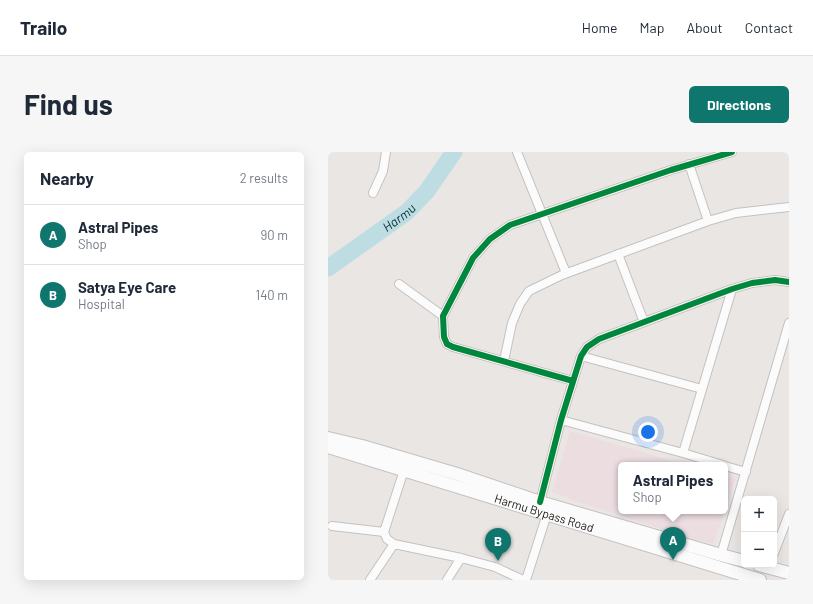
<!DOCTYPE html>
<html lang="en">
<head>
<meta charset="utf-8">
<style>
	body { margin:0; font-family:Barlow,sans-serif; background:#f6f6f7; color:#1f2937 }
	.controls { position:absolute; right:12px; bottom:12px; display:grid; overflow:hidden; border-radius:6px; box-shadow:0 4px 16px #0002 }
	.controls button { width:36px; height:36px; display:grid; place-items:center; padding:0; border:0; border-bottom:1px solid #e0e1e3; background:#fff; color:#1f2937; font:20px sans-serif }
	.you { position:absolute; left:320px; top:280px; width:14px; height:14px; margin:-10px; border:3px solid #fff; border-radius:50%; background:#1a73e8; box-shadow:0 0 0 6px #1a73e833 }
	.badge { display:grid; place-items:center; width:26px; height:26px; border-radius:50%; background:#0f766e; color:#fff; font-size:13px; font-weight:700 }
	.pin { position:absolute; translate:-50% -33px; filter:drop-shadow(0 1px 2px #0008) }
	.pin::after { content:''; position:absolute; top:21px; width:14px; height:12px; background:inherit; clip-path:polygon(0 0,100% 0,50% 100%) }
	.popup { position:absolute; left:290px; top:310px; width:110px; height:52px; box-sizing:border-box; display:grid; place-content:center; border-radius:6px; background:#fff; filter:drop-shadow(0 1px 3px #0005); font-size:13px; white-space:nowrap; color:#747a83 }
	.popup b { font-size:15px; color:#1f2937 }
	.popup::after { content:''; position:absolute; left:50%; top:100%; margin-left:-8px; border:8px solid transparent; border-top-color:#fff }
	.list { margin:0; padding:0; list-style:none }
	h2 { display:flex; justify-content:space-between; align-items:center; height:52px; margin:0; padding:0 16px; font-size:17px }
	h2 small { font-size:13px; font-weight:400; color:#747a83 }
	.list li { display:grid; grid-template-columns:26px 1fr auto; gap:12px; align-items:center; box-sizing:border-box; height:60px; padding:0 16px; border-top:1px solid #e0e1e3 }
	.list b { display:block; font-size:15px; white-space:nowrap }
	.list p { margin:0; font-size:13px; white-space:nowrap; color:#747a83 }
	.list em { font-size:13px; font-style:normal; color:#747a83 }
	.map { position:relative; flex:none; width:461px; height:428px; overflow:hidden; border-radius:6px }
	header { display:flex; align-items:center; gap:24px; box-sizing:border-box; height:56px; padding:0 20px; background:#fff; border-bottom:1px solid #e0e1e3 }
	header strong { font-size:19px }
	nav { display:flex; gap:22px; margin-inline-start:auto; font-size:14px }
	.intro { display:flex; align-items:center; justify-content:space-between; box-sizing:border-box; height:96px; padding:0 24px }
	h1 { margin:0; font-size:28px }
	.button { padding:10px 18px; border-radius:6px; background:#0f766e; color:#fff; font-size:14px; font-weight:700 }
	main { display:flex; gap:24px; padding:0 24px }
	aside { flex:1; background:#fff; border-radius:6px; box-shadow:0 4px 16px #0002 }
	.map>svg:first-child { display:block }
</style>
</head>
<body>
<header>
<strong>Trailo</strong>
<nav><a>Home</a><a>Map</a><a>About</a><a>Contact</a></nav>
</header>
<div class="intro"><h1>Find us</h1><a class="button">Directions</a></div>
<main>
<aside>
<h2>Nearby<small>2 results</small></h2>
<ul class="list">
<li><span class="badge">A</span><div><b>Astral Pipes</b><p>Shop</p></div><em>90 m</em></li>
<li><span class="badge">B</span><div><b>Satya Eye Care</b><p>Hospital</p></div><em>140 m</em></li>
</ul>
</aside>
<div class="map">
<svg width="461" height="428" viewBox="0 0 461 428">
	<rect width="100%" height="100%" fill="#eae6e4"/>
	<path fill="#ecdde1" d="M242 279 358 313H293V359H397L385 392 364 387 247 349 224 340Z
		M397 324 408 327 397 358Z"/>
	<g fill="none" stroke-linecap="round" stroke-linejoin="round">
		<path stroke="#bedde3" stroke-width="17" id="s1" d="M0 116 79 60 99 39 126 0"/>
		<defs>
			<path id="minor" d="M189 0 238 121
				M361 12 380 69
				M45 41 55 19 58 0
				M290 102 316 170
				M71 132 115 164
				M253 204 374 237
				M176 209 184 171 192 152 201 139 234 123 380 69 408 61 461 55
				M245 229 125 195 119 192 116 185 115 164 145 106 162 87 182 73 343 18 404 0
				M233 268 355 301 395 313
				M355 301 404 137
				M397 314 418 320
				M212 350 233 268 253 204 259 195 271 187 404 137 424 131 447 128 461 130
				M4 374 56 380
				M66 392 59 387 56 380 76 318
				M446 401 461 362
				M393 403 461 171
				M42 428 66 392 133 406 167 415 195 428
				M119 428 133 406
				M198 428 219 362"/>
			<g id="secondary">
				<path d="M0 286 34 294 129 322 212 350 393 403 416 409"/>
				<path id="s2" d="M0 295 432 428"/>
				<path d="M431 413 461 421"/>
			</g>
		</defs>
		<use href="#minor" stroke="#c4c1c0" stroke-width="10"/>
		<use href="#secondary" stroke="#c4c1c0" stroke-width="14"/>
		<use href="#minor" stroke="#fcfbfb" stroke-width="8"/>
		<use href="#secondary" stroke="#fcfbfb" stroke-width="12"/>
		<defs>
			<path id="cycleway" d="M245 229 125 195 119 192 116 185 115 164 145 106 162 87 182 73 343 18 404 0
				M212 350 233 268 253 204 259 195 271 187 404 137 424 131 447 128 461 130"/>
		</defs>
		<use href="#cycleway" stroke="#f9f3ef" stroke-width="8"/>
		<use href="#cycleway" stroke="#00873e" stroke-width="6"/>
	</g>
	<g text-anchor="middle" stroke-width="4" stroke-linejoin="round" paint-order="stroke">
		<g font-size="12" fill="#1e1b1a" stroke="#f9f3ef">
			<text dy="4" stroke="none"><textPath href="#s2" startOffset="226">Harmu Bypass Road</textPath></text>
		</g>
		<g font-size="13" font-style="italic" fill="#022f37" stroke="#f9f3ef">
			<text dy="5" stroke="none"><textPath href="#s1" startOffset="87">Harmu</textPath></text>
		</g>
	</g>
</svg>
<div class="controls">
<button>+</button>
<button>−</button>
</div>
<div class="you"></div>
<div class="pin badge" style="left:345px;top:408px">A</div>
<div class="popup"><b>Astral Pipes</b>Shop</div>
<div class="pin badge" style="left:170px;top:409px">B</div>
</div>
</main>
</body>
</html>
